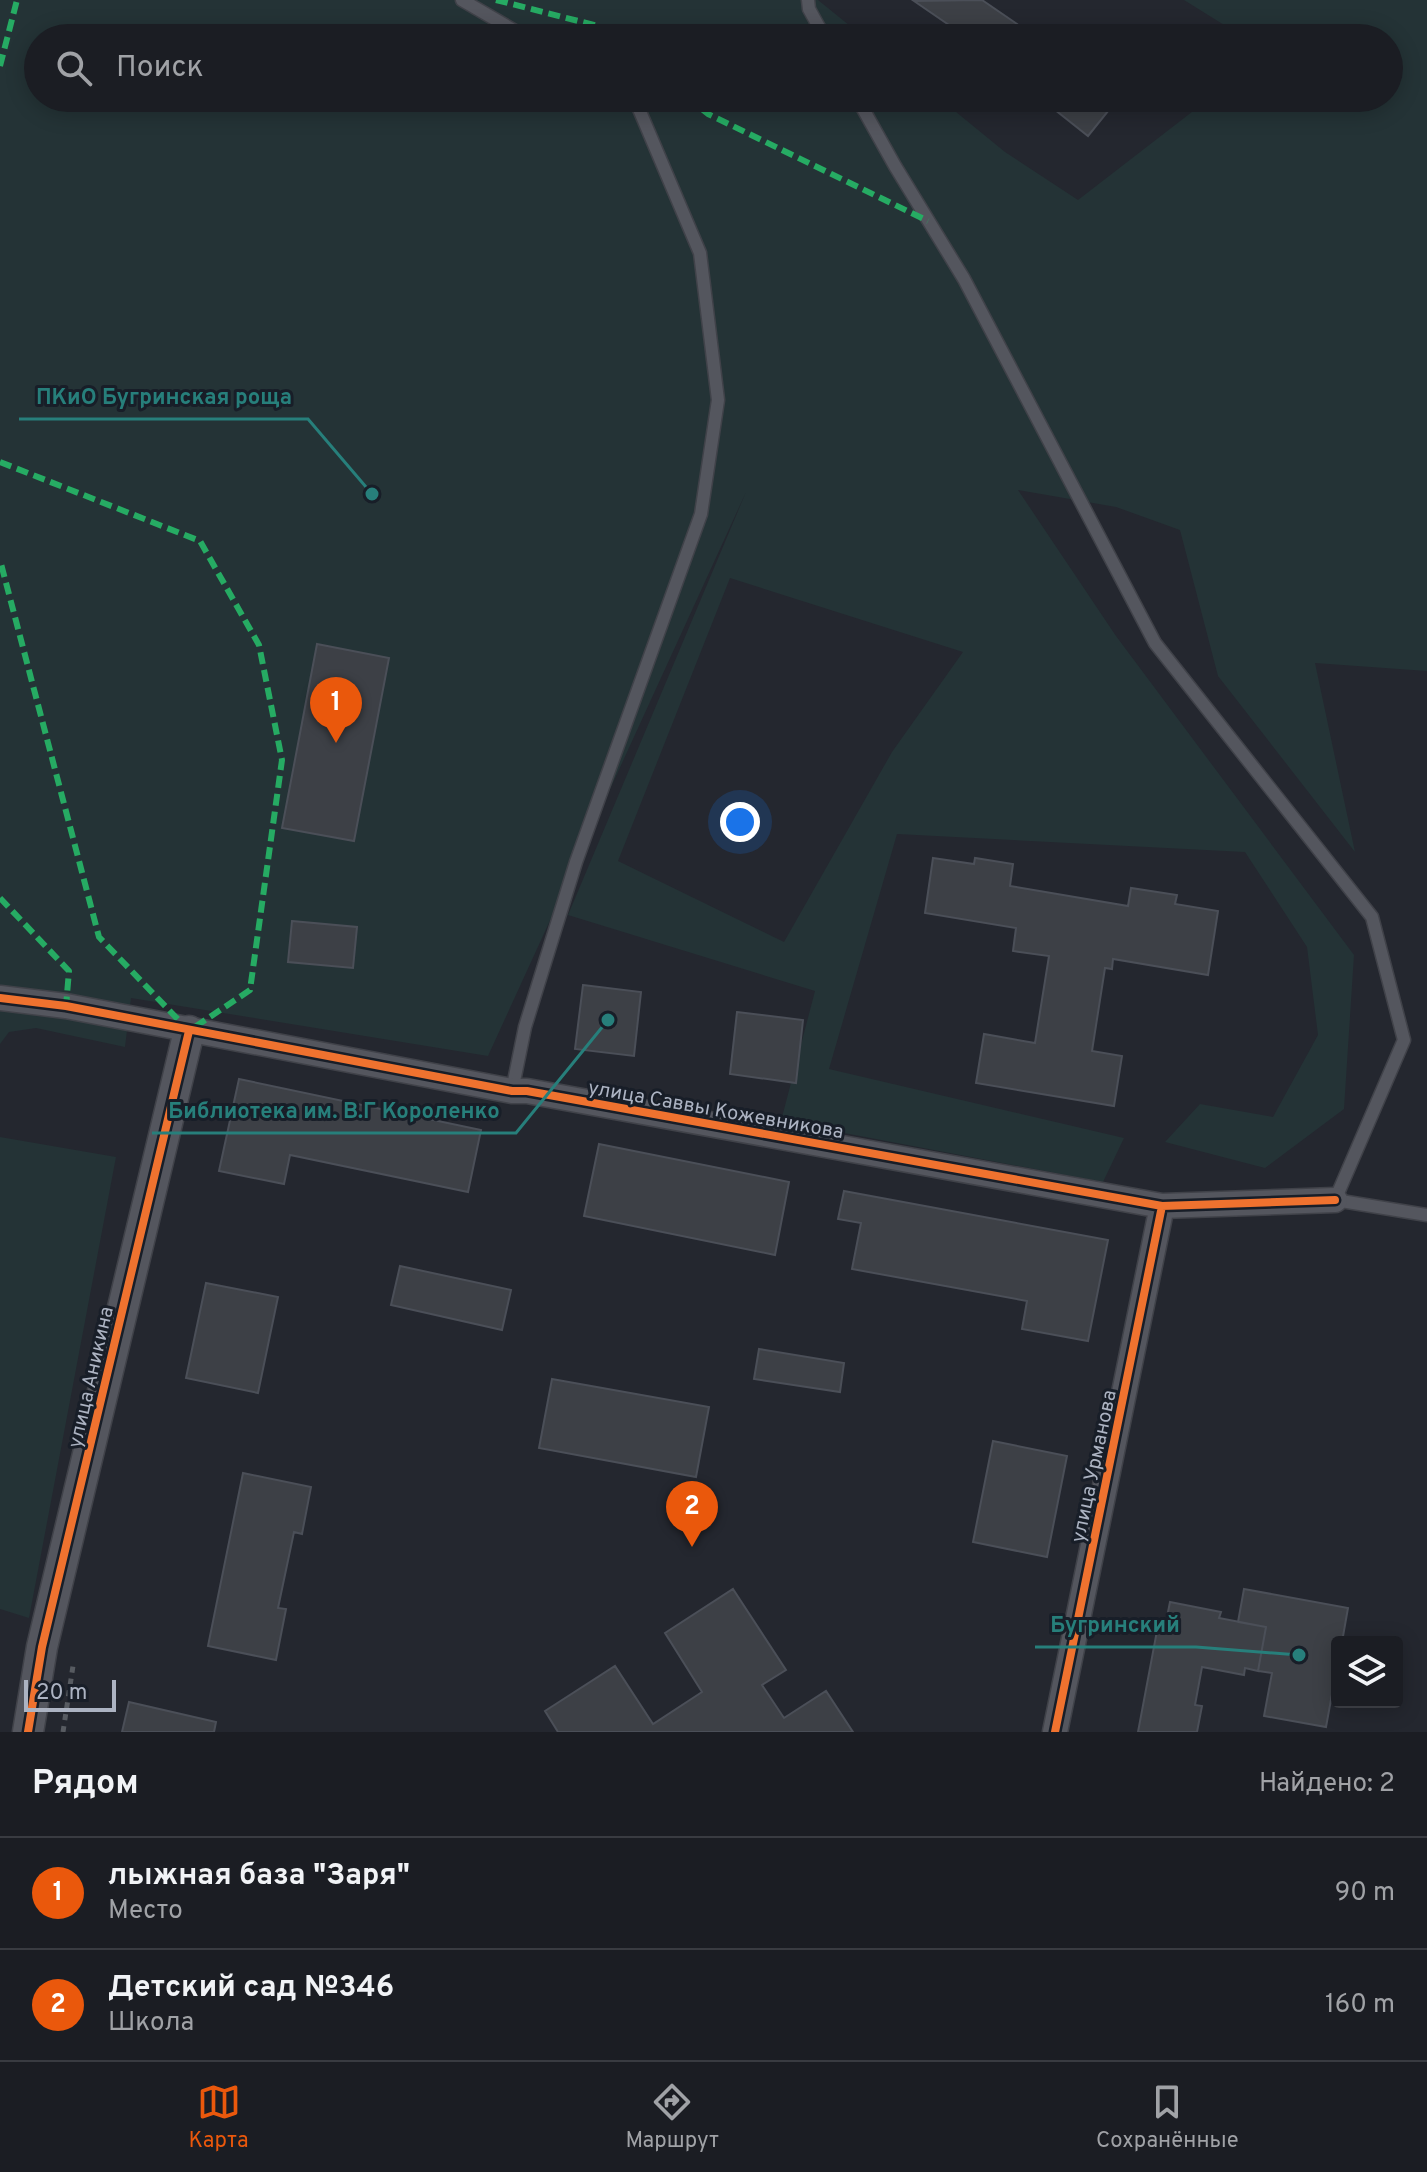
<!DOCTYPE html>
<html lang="ru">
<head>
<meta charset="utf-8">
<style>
	body { margin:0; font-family:Overpass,sans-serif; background:#24262b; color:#f1f3f6 }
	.controls { position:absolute; right:24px; bottom:24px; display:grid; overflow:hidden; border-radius:8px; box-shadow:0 4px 20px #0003 }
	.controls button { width:72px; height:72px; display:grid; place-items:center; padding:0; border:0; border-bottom:2px solid #393b41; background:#1b1d23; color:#f1f3f6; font:40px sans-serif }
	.scale { position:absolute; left:24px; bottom:20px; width:92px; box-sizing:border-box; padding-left:8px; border:4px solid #acb3c2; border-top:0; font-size:22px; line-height:28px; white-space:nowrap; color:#acb3c2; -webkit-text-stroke:6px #181e28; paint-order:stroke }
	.you { position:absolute; left:740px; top:822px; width:28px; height:28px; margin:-20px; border:6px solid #fff; border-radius:50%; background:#1a73e8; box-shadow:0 0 0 12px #1a73e833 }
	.badge { display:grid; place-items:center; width:52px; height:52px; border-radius:50%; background:#ea580c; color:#fff; font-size:26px; font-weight:700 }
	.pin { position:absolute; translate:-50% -66px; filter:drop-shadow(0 2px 4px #0008) }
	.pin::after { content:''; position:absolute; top:42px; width:28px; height:24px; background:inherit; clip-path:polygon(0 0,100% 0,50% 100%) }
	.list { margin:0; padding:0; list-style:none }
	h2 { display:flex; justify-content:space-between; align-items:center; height:104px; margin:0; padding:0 32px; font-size:34px }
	h2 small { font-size:26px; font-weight:400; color:#a0a2a6 }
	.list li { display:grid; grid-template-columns:52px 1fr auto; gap:24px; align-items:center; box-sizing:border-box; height:112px; padding:0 32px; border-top:2px solid #393b41 }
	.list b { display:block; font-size:30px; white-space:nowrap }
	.list p { margin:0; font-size:26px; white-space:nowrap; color:#a0a2a6 }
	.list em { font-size:26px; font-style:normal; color:#a0a2a6 }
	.icon { flex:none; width:44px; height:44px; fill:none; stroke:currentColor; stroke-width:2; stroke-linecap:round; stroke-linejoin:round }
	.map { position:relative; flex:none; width:1427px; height:1732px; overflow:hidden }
	.search { position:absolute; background:#1b1d23; box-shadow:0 4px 20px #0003; left:24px; right:24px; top:24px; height:88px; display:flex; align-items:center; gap:20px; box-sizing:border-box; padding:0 28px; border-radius:44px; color:#a0a2a6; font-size:30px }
	.sheet { height:328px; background:#1b1d23 }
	nav { display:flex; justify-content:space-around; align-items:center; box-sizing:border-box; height:112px; border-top:2px solid #393b41; background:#1b1d23; font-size:22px; color:#a0a2a6 }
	nav a { display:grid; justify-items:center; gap:4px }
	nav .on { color:#ea580c }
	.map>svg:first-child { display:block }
</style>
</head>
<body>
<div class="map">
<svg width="1427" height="1732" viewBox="0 0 1427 1732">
	<rect width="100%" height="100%" fill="#24272f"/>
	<path fill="#243336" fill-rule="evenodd" d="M0 0H818L865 38H38V98H939L1005 152 1078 200 1210 98H1389V38H1245L1184 0H1427V671L1315 663 1355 852 1218 676 1180 530 1116 507 1018 490 1116 636 1354 955 1344 1109 1265 1168 1165 1142 1200 1104 1273 1117 1318 1035 1307 947 1245 852 897 834 829 1069 1124 1138 1103 1182 781 1121 815 991 568 915 746 492 488 1056 131 998 125 1047 36 1028 9 1032 0 1044ZM730 578 963 652 892 752 784 942 618 861Z
		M0 1137 116 1157 29 1618 0 1609Z"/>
	<path fill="#3d4046" stroke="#4b4f58" stroke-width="2" d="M982 0 1017 24 1007 38H968L914 1Z
		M1040 98H1114L1117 100 1088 136Z
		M317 644 389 658 354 841 282 828Z
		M933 858 974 864 975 858 1013 864 1010 886 1128 906 1131 888 1177 895 1175 904 1218 911 1208 975 1113 959 1112 969 1105 968 1092 1051 1122 1056 1114 1106 976 1083 984 1034 1035 1043 1049 956 1013 951 1016 928 925 913Z
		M292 921 357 927 353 968 288 962Z
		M583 985 641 992 634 1056 575 1049Z
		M737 1012 803 1020 796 1083 730 1074Z
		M239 1079 481 1130 468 1192 290 1155 284 1184 219 1171Z
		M599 1144 789 1182 775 1255 584 1216Z
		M844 1191 1108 1240 1088 1341 1022 1329 1027 1301 852 1269 861 1223 838 1219Z
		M400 1266 511 1290 502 1330 391 1305Z
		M206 1283 278 1297 258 1393 186 1378Z
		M759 1349 844 1363 840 1392 754 1379Z
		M552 1379 709 1407 696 1477 539 1448Z
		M993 1441 1067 1456 1047 1557 973 1542Z
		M243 1473 311 1487 302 1534 294 1532 278 1608 286 1609 276 1660 208 1646Z
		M733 1589 786 1670 762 1685 784 1718 826 1691 853 1732H558L545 1711 615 1666 653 1724 702 1692 665 1633Z
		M1244 1589 1348 1608 1342 1642H1337V1667L1326 1727 1264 1716 1272 1673 1258 1671 1266 1627 1238 1622Z
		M1170 1602 1221 1612 1219 1618 1266 1627 1258 1671 1245 1668 1244 1675 1202 1667 1195 1705 1202 1706 1197 1732H1138L1159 1620 1166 1622Z
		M129 1702 216 1722 214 1732H122Z"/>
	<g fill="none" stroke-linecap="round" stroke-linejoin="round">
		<defs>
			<path id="service" d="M462 0 527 38
				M808 0 809 9 825 38
				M857 98 895 166 964 279 1155 643 1372 917 1404 1040 1335 1200 1427 1215
				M512 1091 525 1027 576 862 701 514 718 400 700 253 636 102 630 98"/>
			<path id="minor" d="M0 998 66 1006 512 1091H527L1162 1206 1335 1200
				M1055 1732 1162 1206"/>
			<path id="tertiary" d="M28 1732 42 1647 189 1031"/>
		</defs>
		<use href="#service" stroke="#404249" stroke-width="15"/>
		<use href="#minor" stroke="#404249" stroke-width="27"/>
		<use href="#tertiary" stroke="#404249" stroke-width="33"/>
		<path stroke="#575b61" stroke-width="5" stroke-dasharray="6 6" stroke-linecap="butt" d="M63 1732 73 1666"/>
		<use href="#service" stroke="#54565e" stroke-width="12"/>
		<use href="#minor" stroke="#54565e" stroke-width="24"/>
		<use href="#tertiary" stroke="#54565e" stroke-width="30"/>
		<path stroke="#26ab63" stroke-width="6" stroke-dasharray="12 6" stroke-linecap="butt" d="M496 0 598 26 613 38
			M0 66 17 0
			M688 98 708 114 928 221
			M0 462 200 541 259 645 282 760 250 990 189 1031 99 937 0 560
			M0 898 69 971 66 1006"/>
		<defs>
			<path id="cycleway" d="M0 998 66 1006 512 1091H527L1162 1206 1335 1200
				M28 1732 42 1647 189 1031
				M1055 1732 1162 1206"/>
		</defs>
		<use href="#cycleway" stroke="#181e28" stroke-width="13"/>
		<use href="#cycleway" stroke="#ef722f" stroke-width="8"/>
	</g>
	<g text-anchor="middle" stroke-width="6" stroke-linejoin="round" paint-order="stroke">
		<g font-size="20" fill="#acb3c2" stroke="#181e28">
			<text transform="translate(716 1109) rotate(10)" y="7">улица Саввы Кожевникова</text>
			<text transform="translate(90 1377) rotate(-77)" y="7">улица Аникина</text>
			<text transform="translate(1093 1466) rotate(-78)" y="7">улица Урманова</text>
		</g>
	</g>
	<path fill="none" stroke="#277f7b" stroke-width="3" d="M372 494L308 419H19M608 1020L516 1133H152M1299 1655L1196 1647H1035"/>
	<g fill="#277f7b" stroke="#181e28" stroke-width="3">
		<circle cx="372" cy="494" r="8"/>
		<circle cx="608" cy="1020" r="8"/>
		<circle cx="1299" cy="1655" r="8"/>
	</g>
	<g font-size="22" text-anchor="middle" font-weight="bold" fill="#277f7b" stroke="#181e28" stroke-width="6" stroke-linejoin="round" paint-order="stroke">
		<text x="164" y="404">ПКиО Бугринская роща</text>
		<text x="334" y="1118">Библиотека им. В.Г Короленко</text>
		<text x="1115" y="1632">Бугринский</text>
	</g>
</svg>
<div class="controls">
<button><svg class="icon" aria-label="layers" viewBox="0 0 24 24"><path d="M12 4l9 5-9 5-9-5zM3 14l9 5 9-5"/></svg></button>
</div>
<div class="scale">20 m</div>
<div class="you"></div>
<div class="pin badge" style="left:336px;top:743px">1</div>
<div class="pin badge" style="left:692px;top:1547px">2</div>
<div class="search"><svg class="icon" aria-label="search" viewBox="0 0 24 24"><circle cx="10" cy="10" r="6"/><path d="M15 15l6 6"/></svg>Поиск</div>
</div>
<section class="sheet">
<h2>Рядом<small>Найдено: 2</small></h2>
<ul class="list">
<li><span class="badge">1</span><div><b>лыжная база &quot;Заря&quot;</b><p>Место</p></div><em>90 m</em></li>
<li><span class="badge">2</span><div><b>Детский сад №346</b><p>Школа</p></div><em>160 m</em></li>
</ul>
</section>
<nav>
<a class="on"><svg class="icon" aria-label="map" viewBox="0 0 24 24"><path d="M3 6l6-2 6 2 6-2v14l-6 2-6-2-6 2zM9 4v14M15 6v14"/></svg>Карта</a>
<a><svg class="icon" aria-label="directions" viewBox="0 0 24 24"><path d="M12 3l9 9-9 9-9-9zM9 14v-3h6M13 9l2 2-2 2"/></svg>Маршрут</a>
<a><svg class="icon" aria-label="saved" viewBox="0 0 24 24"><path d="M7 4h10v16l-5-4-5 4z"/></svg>Сохранённые</a>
</nav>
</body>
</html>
